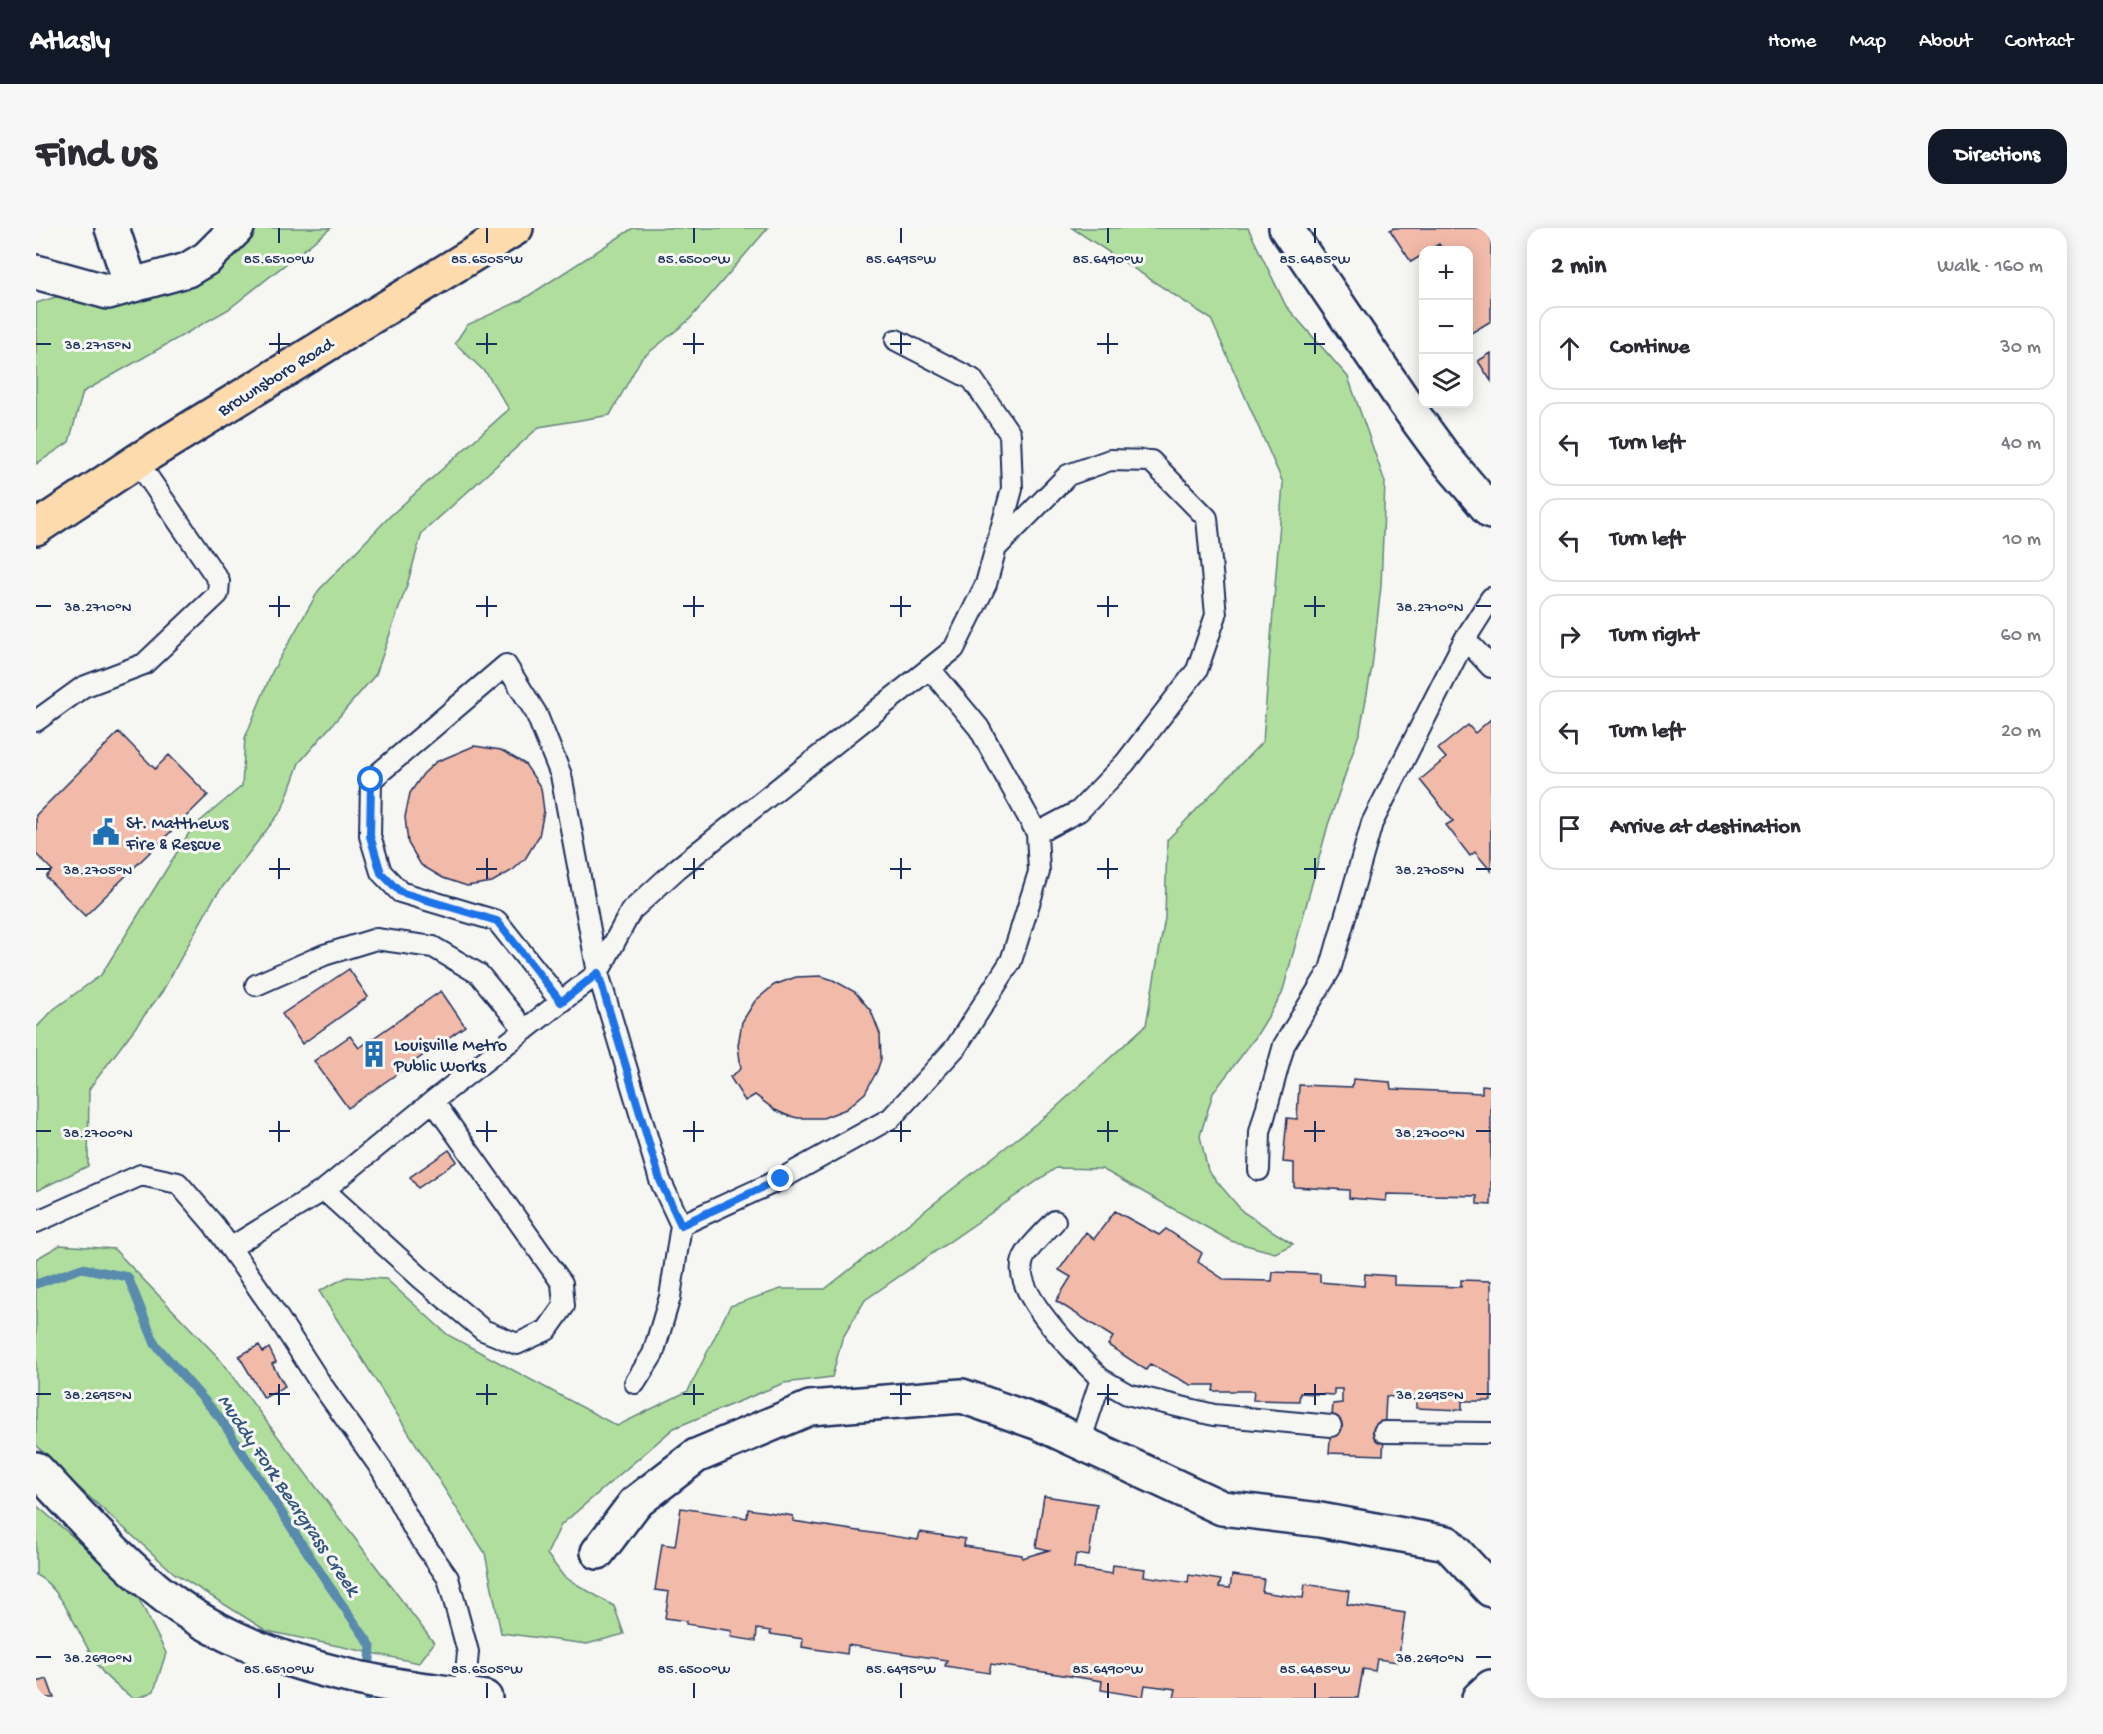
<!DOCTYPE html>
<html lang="en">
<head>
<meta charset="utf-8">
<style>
	body { margin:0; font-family:"Gochi Hand",sans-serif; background:#f7f7f7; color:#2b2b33 }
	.controls { position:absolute; right:18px; top:18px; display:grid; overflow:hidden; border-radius:12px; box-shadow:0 3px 15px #0003 }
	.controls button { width:54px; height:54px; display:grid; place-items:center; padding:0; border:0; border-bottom:2px solid #e1e1e2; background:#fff; color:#2b2b33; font:30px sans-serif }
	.stop { position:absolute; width:18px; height:18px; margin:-14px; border:4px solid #1a73e8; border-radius:50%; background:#fff }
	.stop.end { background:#1a73e8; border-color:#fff; box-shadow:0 2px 6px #0008 }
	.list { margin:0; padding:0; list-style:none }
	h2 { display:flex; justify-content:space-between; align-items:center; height:78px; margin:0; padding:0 24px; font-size:26px }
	h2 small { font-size:20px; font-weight:400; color:#7c7c81 }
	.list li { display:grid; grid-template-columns:39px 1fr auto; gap:18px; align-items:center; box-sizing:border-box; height:84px; margin:0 12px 12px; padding:0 12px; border:2px solid #e1e1e2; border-radius:18px }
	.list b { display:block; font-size:22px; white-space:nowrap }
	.list em { font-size:20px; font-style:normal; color:#7c7c81 }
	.icon { flex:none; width:33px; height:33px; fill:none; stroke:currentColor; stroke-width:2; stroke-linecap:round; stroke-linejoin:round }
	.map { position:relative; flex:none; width:1455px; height:1470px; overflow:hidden; border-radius:18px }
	header { display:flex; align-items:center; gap:36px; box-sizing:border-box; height:84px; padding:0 30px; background:#111827; color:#fff }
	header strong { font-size:28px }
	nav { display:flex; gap:33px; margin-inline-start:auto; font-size:21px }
	.intro { display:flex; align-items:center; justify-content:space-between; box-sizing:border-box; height:144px; padding:0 36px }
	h1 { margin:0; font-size:42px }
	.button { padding:15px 27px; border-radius:18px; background:#111827; color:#fff; font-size:21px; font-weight:700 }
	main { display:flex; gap:36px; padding:0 36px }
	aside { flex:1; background:#fff; border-radius:18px; box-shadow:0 3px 15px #0003 }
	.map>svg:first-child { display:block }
</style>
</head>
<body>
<header>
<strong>Atlasly</strong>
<nav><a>Home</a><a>Map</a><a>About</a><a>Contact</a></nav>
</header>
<div class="intro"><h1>Find us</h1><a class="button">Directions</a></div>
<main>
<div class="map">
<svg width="1455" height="1470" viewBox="0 0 1455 1470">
	<rect width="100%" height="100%" fill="#f6f6f2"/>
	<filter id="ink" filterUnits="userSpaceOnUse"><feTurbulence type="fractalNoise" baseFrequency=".0167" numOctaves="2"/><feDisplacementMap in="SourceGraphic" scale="12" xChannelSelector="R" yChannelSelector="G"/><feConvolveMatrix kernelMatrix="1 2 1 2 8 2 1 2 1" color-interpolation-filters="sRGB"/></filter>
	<g filter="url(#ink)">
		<path fill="#b0de9d" stroke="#66867e" stroke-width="1.5" d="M214 0H295L193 81 47 164 33 214 0 236V75L23 68 104 66Z
			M597 0H732L653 92 605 131 574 187 503 199 386 305 371 357 340 446 263 535 246 582 178 670 126 764 53 861 52 938 0 963V800L18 781 65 747 156 600 206 558 209 510 236 444 283 362 354 288 473 181 451 146 419 115 431 97 486 72Z
			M1036 0H1212L1250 78 1312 149 1349 254 1345 358 1336 439 1324 503 1292 597 1246 766 1219 810 1177 865 1164 908 1172 943 1207 984 1257 1016 1239 1025 1195 1013 1066 941 1020 940 829 1072 806 1111 796 1149 748 1155 638 1200 525 1297 511 1326 528 1349 578 1378 588 1406 551 1416 465 1405 449 1325 283 1063 311 1049 350 1051 412 1107 581 1198 652 1163 694 1078 745 1061H789L1016 883 1110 797 1129 690 1131 612 1227 513 1247 255 1175 91Z
			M24 1017 78 1021 181 1128 398 1415 383 1435 231 1403 138 1345 12 1232 0 1216V1031Z
			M0 1277 98 1361 130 1425 118 1463 102 1470H96C86 1461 72 1453 65 1442 45 1416 30 1362 0 1347Z"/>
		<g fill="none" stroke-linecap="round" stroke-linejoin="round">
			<path stroke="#588bad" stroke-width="9" d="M0 1056 46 1040 92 1049 119 1116 184 1190 292 1356 335 1418 331 1470"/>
		</g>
		<path fill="#f2baa8" stroke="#1b2f5e" stroke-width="1.5" d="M1358 0H1455V93L1432 107V22H1407L1403 16 1393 22H1388V26L1375 34 1354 2Z
			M1455 125V153L1442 133Z
			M1455 491V643L1439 624 1434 628 1410 597 1417 593 1384 552 1410 530 1402 521 1432 497 1439 505Z
			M83 504 119 541 133 527 172 567 49 688 10 649 16 642 0 626V587Z
			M438 518 465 522 489 536 505 560 508 583 503 608 489 631 477 642 456 654 431 658 407 650 385 637 372 615 369 589 374 565 387 546 400 534Z
			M313 741 332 769 266 816 246 786Z
			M785 748 797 752 819 764 835 783 844 806 845 831 841 843 829 865 810 881 787 890H762L750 887 739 882 719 867 709 873 694 849 705 841 702 817 706 794 719 773 738 757 760 749Z
			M405 763 429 798 312 880 278 833 314 808 323 820Z
			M1317 851 1354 854 1355 861 1446 865V857L1455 858V977L1441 976V968L1351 966 1350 973 1313 970V962L1258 959V935L1247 934 1251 890 1261 891 1263 857 1316 859Z
			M413 922 421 933 382 960 374 949Z
			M1079 983 1123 1007 1130 1001 1166 1025 1162 1034 1189 1052 1236 1053 1237 1044 1284 1046V1054L1328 1058 1329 1046 1358 1048V1057L1425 1059V1052L1455 1053V1173H1426V1182L1380 1180V1172L1350 1168 1347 1227 1293 1225 1297 1176 1306 1175V1161H1298V1167L1264 1165 1263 1173 1217 1172 1218 1163H1177L1178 1157H1155L1114 1136 1110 1142 1072 1117 1077 1109 1020 1073 1035 1049 1023 1042 1050 1004 1058 1011Z
			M223 1117 227 1124 233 1120 240 1134 236 1136 249 1158 228 1170 203 1128Z
			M1008 1268 1061 1276 1053 1328 1040 1326 1038 1340 1076 1346 1077 1337 1109 1341 1108 1348 1152 1355 1153 1347 1185 1352 1183 1359 1194 1360 1196 1347 1228 1351 1226 1364 1267 1370 1269 1356 1313 1363 1311 1376 1369 1385 1362 1434 1341 1431 1339 1443 1327 1441 1322 1470H1138L1140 1461 1109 1457 1107 1469 1065 1462 1066 1453 955 1436 953 1445 909 1438 911 1432 812 1417 811 1426 766 1419 767 1411 734 1406 735 1403 721 1401 720 1413 695 1409 696 1403 650 1396 651 1393 629 1390 633 1364 619 1362 626 1316 639 1318 645 1280 711 1290 712 1281 757 1288V1293L882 1312 884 1304 929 1311 928 1318 986 1327V1330L1013 1322 1000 1319Z
			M0 1451 1 1454 11 1451 18 1470H0Z"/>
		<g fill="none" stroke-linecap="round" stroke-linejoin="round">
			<defs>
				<path id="lane" d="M961 319 1032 247 1074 232 1115 233 1171 290 1180 387 1161 442 1089 535 1043 583 1001 605
					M1429 411 1455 439
					M0 493 47 459 108 436 182 366 183 353 101 233
					M220 757 288 727 340 711 397 719 443 746 489 802
					M525 774 461 693 364 664 345 644 334 608 335 552 470 437 500 485 525 547 562 745 624 952 645 997 745 951 855 890 920 819 975 733 1003 644 1001 605 943 500 894 441
					M1223 942 1224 904 1248 817 1294 742 1336 595 1429 411 1455 370
					M288 962 386 1051 447 1102 481 1116 511 1102 528 1078 526 1055 397 873
					M1019 993C1010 1003 991 1020 987 1032 975 1065 1043 1129 1065 1151
					M0 994 105 947 142 955 178 997 232 1074 285 1156 346 1242 379 1303 412 1350 432 1424 428 1467
					M194 1020 288 962 397 873 562 745 595 683 642 640 918 421 950 356 976 261 974 206 936 151 860 112
					M599 1155 617 1126 634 1069 645 997
					M1348 1204 1455 1205
					M1044 1214 1065 1151 1091 1166 1178 1187 1295 1198"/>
				<path id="street" d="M76 0 95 57
					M1250 0 1369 175 1410 231 1455 284
					M0 44 72 64 151 42 171 30 201 0
					M0 1241C43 1286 84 1334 134 1372 193 1416 265 1439 336 1453 373 1461 412 1464 449 1470
					M562 1324 599 1275 660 1228 774 1180 926 1168 1003 1195 1186 1280 1284 1292 1411 1315 1455 1362
					M1443 1470 1455 1459"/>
				<path id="primary" d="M0 300 101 233 480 0"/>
			</defs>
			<use href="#lane" stroke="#1b2f5e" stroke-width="24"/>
			<use href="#street" stroke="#1b2f5e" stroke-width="38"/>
			<use href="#primary" stroke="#1b2f5e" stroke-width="38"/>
			<use href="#lane" stroke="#f6f6f2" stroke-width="20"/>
			<use href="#street" stroke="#f6f6f2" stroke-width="33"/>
			<use href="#primary" stroke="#fedbac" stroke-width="33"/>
		</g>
	</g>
	<g fill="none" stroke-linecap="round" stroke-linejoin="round" filter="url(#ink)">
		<path stroke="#1a73e8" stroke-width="8" d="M335 552 334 608 345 645 364 664 461 693 525 774 562 745 624 952 645 997 745 951"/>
	</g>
	<path fill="none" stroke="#1b2f5e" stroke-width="2" d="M243 0V15M451 0V15M658 0V15M865 0V15M1072 0V15M1279 0V15M243 105V126M451 105V126M658 105V126M865 105V126M1072 105V126M1279 105V126M0 116H15M233 116H254M440 116H461M647 116H668M854 116H875M1061 116H1082M1268 116H1289M243 368V389M451 368V389M658 368V389M865 368V389M1072 368V389M1279 368V389M0 378H15M233 378H254M440 378H461M647 378H668M854 378H875M1061 378H1082M1268 378H1289M1440 378H1455M243 630V651M451 630V651M658 630V651M865 630V651M1072 630V651M1279 630V651M0 641H15M233 641H254M440 641H461M647 641H668M854 641H875M1061 641H1082M1268 641H1289M1440 641H1455M243 893V914M451 893V914M658 893V914M865 893V914M1072 893V914M1279 893V914M0 903H15M233 903H254M440 903H461M647 903H668M854 903H875M1061 903H1082M1268 903H1289M1440 903H1455M243 1156V1177M451 1156V1177M658 1156V1177M865 1156V1177M1072 1156V1177M1279 1156V1177M0 1166H15M233 1166H254M440 1166H461M647 1166H668M854 1166H875M1061 1166H1082M1268 1166H1289M1440 1166H1455M0 1429H15M1440 1429H1455M243 1455V1470M451 1455V1470M658 1455V1470M865 1455V1470M1072 1455V1470M1279 1455V1470"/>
	<defs>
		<symbol id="civic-bare" viewBox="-9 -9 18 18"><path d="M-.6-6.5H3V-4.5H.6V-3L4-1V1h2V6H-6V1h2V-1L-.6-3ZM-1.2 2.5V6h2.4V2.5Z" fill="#1f6fb2" stroke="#f6f6f2" stroke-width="2.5" paint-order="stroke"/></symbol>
		<symbol id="building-bare" viewBox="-9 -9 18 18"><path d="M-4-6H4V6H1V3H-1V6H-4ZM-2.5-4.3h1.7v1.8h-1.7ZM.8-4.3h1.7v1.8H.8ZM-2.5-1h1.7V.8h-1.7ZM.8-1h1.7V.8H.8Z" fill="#1f6fb2" stroke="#f6f6f2" stroke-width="2.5" paint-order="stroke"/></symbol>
	</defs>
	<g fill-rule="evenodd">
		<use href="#civic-bare" x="51" y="585" width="38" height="38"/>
		<use href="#building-bare" x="319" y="807" width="38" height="38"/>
	</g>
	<g text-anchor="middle" stroke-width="6" stroke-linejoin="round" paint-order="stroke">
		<g font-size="18" fill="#1b2f5e" stroke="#f6f6f2">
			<text transform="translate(239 148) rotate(-32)" y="6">Brownsboro Road</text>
		</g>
		<g font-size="18" fill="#1b2f5e" stroke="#f6f6f2" text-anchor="start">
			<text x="90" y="600">St. Matthews<tspan x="90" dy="21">Fire &amp; Rescue</tspan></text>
			<text x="358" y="822">Louisville Metro<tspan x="358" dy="21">Public Works</tspan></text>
		</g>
		<g font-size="20" font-style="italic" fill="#34567f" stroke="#f6f6f2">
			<text transform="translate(254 1266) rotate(56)" y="7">Muddy Fork Beargrass Creek</text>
		</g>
	</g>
	<g font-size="15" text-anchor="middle" fill="#1b2f5e" stroke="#f6f6f2" stroke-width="6" stroke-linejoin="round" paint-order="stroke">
		<text x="243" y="35">85.6510°W</text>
		<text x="451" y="35">85.6505°W</text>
		<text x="658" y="35">85.6500°W</text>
		<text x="865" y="35">85.6495°W</text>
		<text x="1072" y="35">85.6490°W</text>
		<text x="1279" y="35">85.6485°W</text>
		<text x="62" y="121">38.2715°N</text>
		<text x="62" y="383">38.2710°N</text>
		<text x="1394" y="383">38.2710°N</text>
		<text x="62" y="646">38.2705°N</text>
		<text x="1394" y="646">38.2705°N</text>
		<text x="62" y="909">38.2700°N</text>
		<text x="1394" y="909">38.2700°N</text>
		<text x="62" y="1171">38.2695°N</text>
		<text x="1394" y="1171">38.2695°N</text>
		<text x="62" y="1434">38.2690°N</text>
		<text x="1394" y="1434">38.2690°N</text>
		<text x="243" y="1445">85.6510°W</text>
		<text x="451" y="1445">85.6505°W</text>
		<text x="658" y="1445">85.6500°W</text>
		<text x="865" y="1445">85.6495°W</text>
		<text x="1072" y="1445">85.6490°W</text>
		<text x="1279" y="1445">85.6485°W</text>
	</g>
</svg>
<div class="controls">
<button>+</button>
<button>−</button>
<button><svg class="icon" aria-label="layers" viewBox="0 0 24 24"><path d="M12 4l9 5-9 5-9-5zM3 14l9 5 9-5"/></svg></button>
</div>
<div class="stop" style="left:335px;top:552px"></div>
<div class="stop end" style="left:745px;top:951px"></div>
</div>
<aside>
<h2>2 min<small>Walk · 160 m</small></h2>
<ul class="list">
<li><svg class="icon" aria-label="ahead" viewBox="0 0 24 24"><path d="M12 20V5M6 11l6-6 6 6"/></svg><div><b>Continue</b></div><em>30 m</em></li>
<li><svg class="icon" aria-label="left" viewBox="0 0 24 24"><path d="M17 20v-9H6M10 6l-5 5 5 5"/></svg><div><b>Turn left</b></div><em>40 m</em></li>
<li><svg class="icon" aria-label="left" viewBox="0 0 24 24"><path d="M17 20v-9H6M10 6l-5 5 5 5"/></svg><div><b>Turn left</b></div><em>10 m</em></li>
<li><svg class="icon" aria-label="right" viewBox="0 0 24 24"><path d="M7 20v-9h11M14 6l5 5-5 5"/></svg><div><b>Turn right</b></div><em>60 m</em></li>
<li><svg class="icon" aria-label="left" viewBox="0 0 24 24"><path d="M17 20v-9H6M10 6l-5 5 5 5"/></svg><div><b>Turn left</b></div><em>20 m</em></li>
<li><svg class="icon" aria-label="arrive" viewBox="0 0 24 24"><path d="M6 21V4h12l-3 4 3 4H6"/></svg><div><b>Arrive at destination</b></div></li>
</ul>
</aside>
</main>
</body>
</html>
